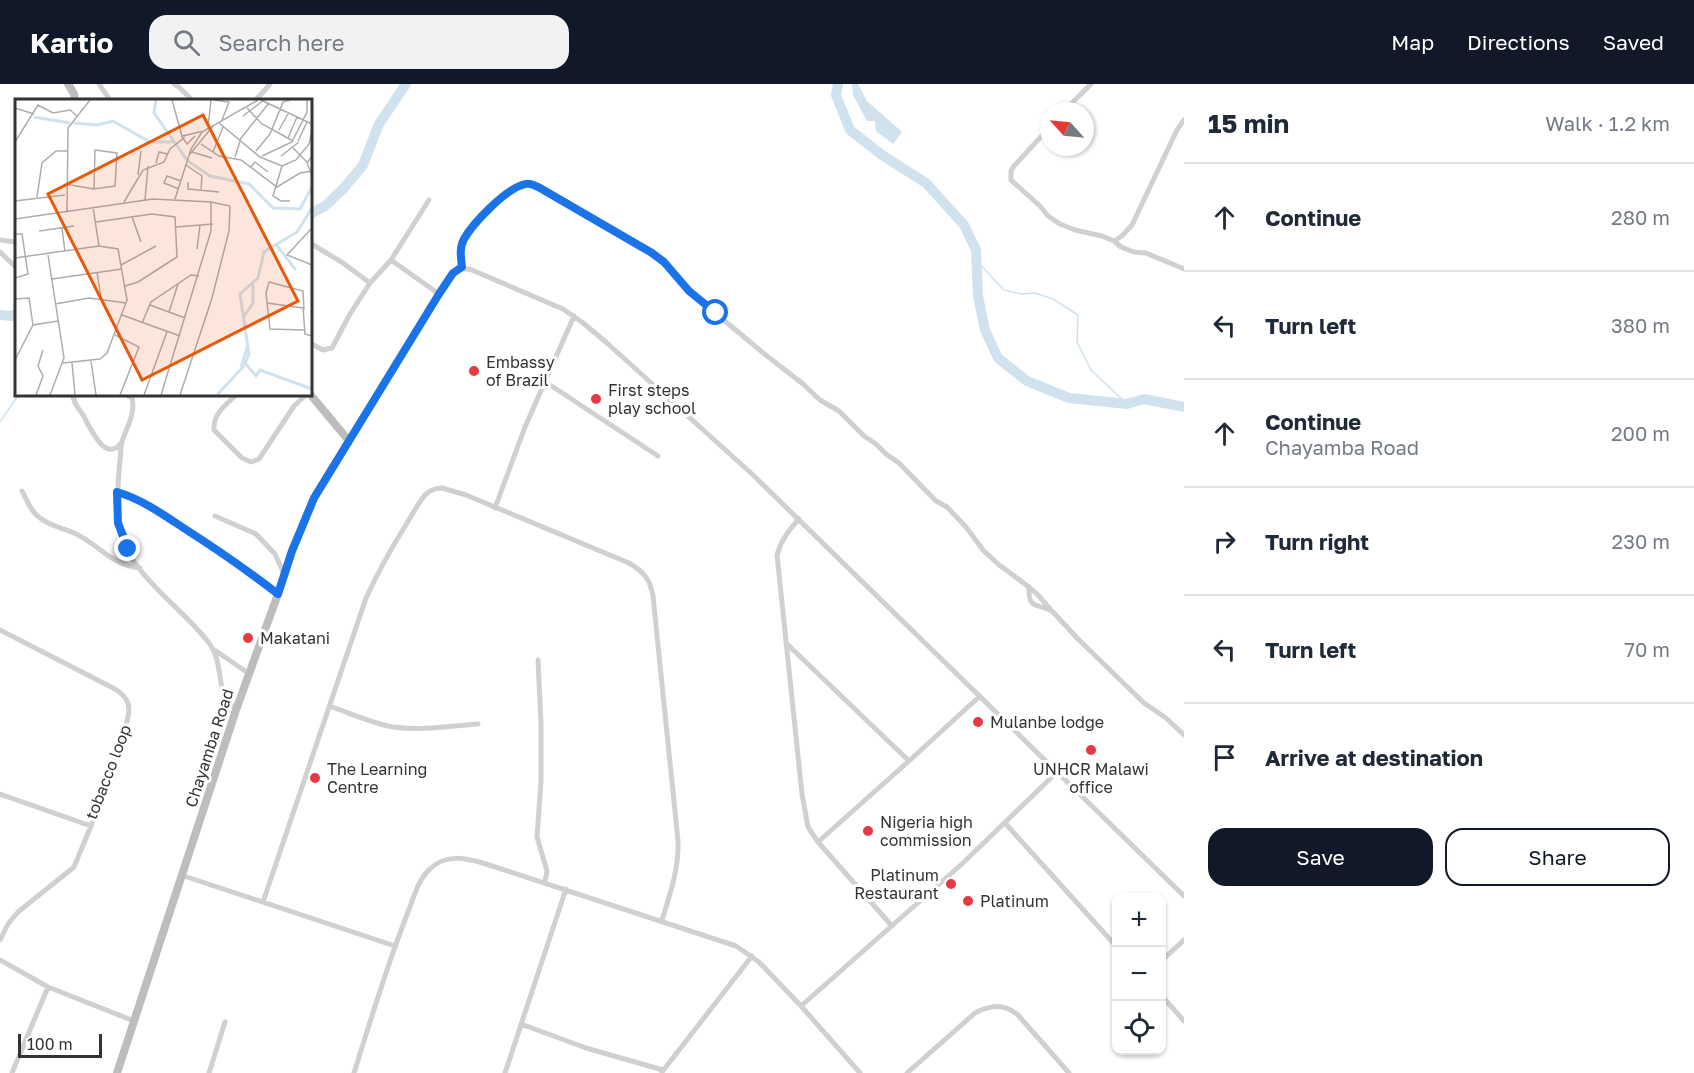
<!DOCTYPE html>
<html lang="en">
<head>
<meta charset="utf-8">
<style>
	body { margin:0; font-family:"Golos Text",sans-serif; background:#f2f2f3; color:#1f2937 }
	.controls { position:absolute; right:18px; bottom:18px; display:grid; overflow:hidden; border-radius:12px; box-shadow:0 2px 4px #0004 }
	.controls button { width:54px; height:54px; display:grid; place-items:center; padding:0; border:0; border-bottom:2px solid #e0e1e3; background:#fff; color:#1f2937; font:30px sans-serif }
	.compass { position:absolute; left:1040px; top:18px; width:54px; height:54px; border-radius:50%; background:#fff; box-shadow:0 2px 4px #0004; rotate:297deg }
	.scale { position:absolute; left:18px; bottom:15px; width:84px; box-sizing:border-box; padding-left:6px; border:3px solid #333; border-top:0; font-size:16px; line-height:21px; white-space:nowrap; color:#333; -webkit-text-stroke:4px #fff; paint-order:stroke }
	.stop { position:absolute; width:18px; height:18px; margin:-14px; border:4px solid #1a73e8; border-radius:50%; background:#fff }
	.stop.end { background:#1a73e8; border-color:#fff; box-shadow:0 2px 6px #0008 }
	.list { margin:0; padding:0; list-style:none }
	h2 { display:flex; justify-content:space-between; align-items:center; height:78px; margin:0; padding:0 24px; font-size:26px }
	h2 small { font-size:20px; font-weight:400; color:#747a83 }
	.list li { display:grid; grid-template-columns:39px 1fr auto; gap:18px; align-items:center; box-sizing:border-box; height:108px; padding:0 24px; border-top:2px solid #e0e1e3 }
	.list b { display:block; font-size:22px; white-space:nowrap }
	.list p { margin:0; font-size:20px; white-space:nowrap; color:#747a83 }
	.list em { font-size:20px; font-style:normal; color:#747a83 }
	.actions { display:flex; gap:12px; padding:18px 24px }
	.actions a { flex:1; padding:14px 0; border:2px solid #111827; border-radius:18px; text-align:center; font-size:21px; color:#111827 }
	.actions .main { background:#111827; color:#fff }
	.icon { flex:none; width:33px; height:33px; fill:none; stroke:currentColor; stroke-width:2; stroke-linecap:round; stroke-linejoin:round }
	.map { position:relative; flex:none; width:1184px; height:989px; overflow:hidden }
	header { display:flex; align-items:center; gap:36px; box-sizing:border-box; height:84px; padding:0 30px; background:#111827; color:#fff }
	header strong { font-size:28px }
	nav { display:flex; gap:33px; margin-inline-start:auto; font-size:21px }
	.search { width:420px; height:54px; background:#f2f2f3; display:flex; align-items:center; gap:15px; box-sizing:border-box; padding:0 21px; border-radius:18px; color:#747a83; font-size:22px }
	main { display:flex }
	aside { flex:1; background:#fff }
	.map>svg:first-child { display:block }
</style>
</head>
<body>
<header>
<strong>Kartio</strong>
<div class="search"><svg class="icon" aria-label="search" viewBox="0 0 24 24"><circle cx="10" cy="10" r="6"/><path d="M15 15l6 6"/></svg>Search here</div>
<nav><a>Map</a><a>Directions</a><a>Saved</a></nav>
</header>
<main>
<div class="map">
<svg width="1184" height="989" viewBox="0 0 1184 989">
	<rect width="100%" height="100%" fill="#fff"/>
	<path fill="#cfe2ee" d="M852 0H858L867 17 902 48 893 60 876 47 875 37H867L853 11Z"/>
	<g fill="none" stroke-linecap="round" stroke-linejoin="round">
		<path stroke="#cfe2ee" stroke-width="1.5" d="M976 176 1004 206 1021 210 1035 209 1053 215 1078 231 1077 258 1091 286 1127 320
			M0 338 19 310"/>
		<path stroke="#cfe2ee" stroke-width="10" d="M838 0 836 11 850 46 882 71 926 99 964 141 976 166 978 212 985 246 998 274 1027 297 1069 314 1127 320 1144 315 1184 323
			M310 130 325 122 343 105 363 81 379 40 406 0
			M0 231 11 232 16 230"/>
		<path stroke="#d0d0d0" stroke-width="5" d="M99 0 110 16
			M174 0 180 4 192 16
			M256 16 270 0
			M1064 27 1091 0
			M1049 44 1014 82 1011 87V96L1040 122 1048 132 1060 140 1075 146 1102 152 1114 157 1121 163 1134 168 1146 169 1184 185
			M0 156 16 158
			M1114 157 1122 152 1132 141 1177 46 1184 36
			M310 159 343 179 370 199
			M0 168 16 183
			M391 176 439 210
			M461 183C461 174 460 164 464 155 472 139 505 107 522 101 529 98 534 101 540 104L652 169 664 178 689 207 762 268 803 300 820 316 839 327 864 352 876 360 886 370 899 379 936 417 947 423 966 443 983 466 998 480 1025 500 1029 503C1028 528 1039 518 1053 528L1078 555 1144 619 1166 634 1184 651
			M310 259 323 266 332 264 350 230 370 199 391 176 429 116
			M544 297 658 372
			M73 310C73 320 79 324 83 331 90 343 105 380 121 359
			M125 310 132 314C136 330 126 344 122 358 120 364 121 371 120 376 118 397 117 415 118 436 122 487 181 521 209 559 220 573 218 590 223 607 225 614 231 620 236 626
			M237 310C226 321 213 329 214 346L242 374 251 378 259 375 294 322 307 310
			M349 357 439 210C449 195 452 180 472 186L563 225 582 238 607 259 752 390 1184 812
			M22 407C27 416 31 428 40 434 50 442 63 444 74 449 100 461 109 480 140 484
			M117 408C141 415 161 429 182 443 215 464 247 486 278 510
			M495 424 525 343 574 232
			M215 432 256 450 275 470 284 490
			M799 435C789 446 781 456 777 471L802 710 808 743 818 758 892 842
			M1029 503 1038 511 1050 525
			M0 546 115 605C129 614 131 622 127 637L91 742 0 710
			M786 559 909 677
			M216 567 248 589
			M538 576 541 640V697L537 753 547 787 545 798
			M329 622C350 629 371 639 393 643 421 647 450 642 478 640
			M1005 739 1116 862
			M818 758 909 677 980 612
			M181 791 395 862
			M263 818 366 514C378 488 392 463 407 439 413 430 418 419 425 411 430 406 435 404 442 404L466 411 629 479C644 488 650 495 653 512L678 757C679 785 670 810 662 836
			M0 856 8 840 18 828 74 783 91 742
			M0 876 48 903 134 937
			M1162 876 1184 856
			M1162 912 1184 937
			M801 922 963 779 1057 688
			M521 940 586 964 663 986
			M662 988 752 872
			M12 989 48 903
			M209 989 225 938
			M354 989C371 935 387 881 408 828 414 813 418 795 431 784 446 770 465 774 483 779L736 862 759 878 801 922 860 989
			M505 989 566 805
			M907 989 975 929C990 921 1004 919 1018 931L1069 989"/>
		<path stroke="#bdbdbd" stroke-width="8" d="M68 0 74 10 75 16
			M117 989 236 626 278 510 292 467 314 414 349 357 310 310"/>
	</g>
	<g fill="none" stroke-linecap="round" stroke-linejoin="round">
		<path stroke="#1a73e8" stroke-width="8" d="M128 465 118 439 117 408C141 415 161 429 182 443 215 464 247 486 278 510L292 467 314 414 439 210 453 189 462 183C461 174 459 164 464 155 473 139 504 107 522 101 529 98 534 101 540 104L652 169 664 178 689 207 716 229"/>
	</g>
	<g fill="#e63946" stroke="#fff" stroke-width="2">
		<circle cx="474" cy="287" r="6"/>
		<circle cx="596" cy="315" r="6"/>
		<circle cx="248" cy="554" r="6"/>
		<circle cx="978" cy="638" r="6"/>
		<circle cx="1091" cy="666" r="6"/>
		<circle cx="315" cy="694" r="6"/>
		<circle cx="868" cy="747" r="6"/>
		<circle cx="951" cy="800" r="6"/>
		<circle cx="968" cy="817" r="6"/>
	</g>
	<g text-anchor="middle" stroke-width="6" stroke-linejoin="round" paint-order="stroke">
		<g font-size="16" fill="#333" stroke="#fff" text-anchor="start">
			<text x="486" y="284">Embassy<tspan x="486" dy="18">of Brazil</tspan></text>
			<text x="608" y="312">First steps<tspan x="608" dy="18">play school</tspan></text>
			<text x="260" y="560">Makatani</text>
			<text x="990" y="644">Mulanbe lodge</text>
			<text x="327" y="691">The Learning<tspan x="327" dy="18">Centre</tspan></text>
			<text x="1091" y="691" text-anchor="middle">UNHCR Malawi<tspan x="1091" dy="18">office</tspan></text>
			<text x="880" y="744">Nigeria high<tspan x="880" dy="18">commission</tspan></text>
			<text x="939" y="797" text-anchor="end">Platinum<tspan x="939" dy="18">Restaurant</tspan></text>
			<text x="980" y="823">Platinum</text>
		</g>
		<g font-size="16" fill="#333" stroke="#fff">
			<text transform="translate(209 664) rotate(-72)" y="6">Chayamba Road</text>
			<text transform="translate(108 688) rotate(-69)" y="6">tobacco loop</text>
		</g>
	</g>
	<g transform="translate(15 15)">
		<rect width="297" height="297" fill="#fff"/>
		<path fill="none" stroke="#cfe2ee" stroke-width="3" d="M141 1 139 14 172 61M19 18 55 24M58 24 82 26 98 22 135 43H159M173 62 195 77 234 85 258 109 285 110 297 88M262 147 281 171M228 219 238 204V184M230 264 241 277 245 271 297 290M226 268 233 246M202 296 229 267 234 255 225 195 243 179 249 153 282 133 297 109"/>
		<path fill="none" stroke="#adadad" stroke-width="1.5" d="M157 1 167 37 189 32M199 1 214 3 207 21M246 1 297 25M0 9 19 15M232 9 247 25 278 42M228 17 249 1M204 24 245 58 267 67 281 61 294 45 297 32M193 28 196 1M264 31 274 13M167 38 172 45 180 37M273 39 282 18M283 42 292 23M0 43 23 6 38 14 55 11 62 17M186 45 204 57 226 61 262 88 285 74 297 72M278 49 292 63M80 51 102 54 100 87 79 90ZM241 52 255 35 268 3 275 1M177 53 197 59M198 53 208 28M175 55 199 26M247 57 277 43 292 13V1M266 57 284 43M297 57 292 64 297 76M220 58 226 39 254 4M141 64 144 53 152 55M171 66 187 77 186 90M267 67 258 97 266 102H275M236 68 240 63 253 73M123 76 126 52M173 83V90L204 93M50 85 79 90M164 90 149 84 152 77 166 82M22 98 27 64 41 52H52M160 100 176 50 187 33 243 1M130 101 133 67M0 102 50 96M109 103 128 71 149 63 155 50 170 38M78 108 84 147M52 112 53 29 75 1M117 118 126 143M0 120 138 100 196 103V132L146 296M81 123 137 115 160 118 162 158 123 183 110 187M161 128 198 125M47 129 50 153M297 129 272 156 297 166M24 132 59 127M0 135H7L13 175 0 179M182 150 185 126M33 156 49 259 35 296M0 159 84 147 103 150 112 201 92 254 85 260 48 264M106 166 141 147M82 173 86 199M37 180 107 170M0 200 14 199 18 226M252 204 288 209 290 235 297 237M40 205 74 199 111 204M135 206 170 219M154 213 163 185M107 216 165 237M127 224 136 203 176 176 184 177M289 231 255 230 251 194 254 183 288 192 289 211M100 236 124 248 105 296M0 261 18 226 43 222M76 262 81 296M57 264 60 296M21 296 28 277 23 267 28 251M129 296 152 233M165 296 197 199 214 132 215 107 196 103"/>
		<path fill="#e8590c" fill-opacity="0.15" stroke="#e8590c" stroke-width="3" d="M188 16 283 202 127 281 33 95Z"/>
		<rect width="297" height="297" fill="none" stroke="#333" stroke-width="3"/>
	</g>
</svg>
<div class="controls">
<button>+</button>
<button>−</button>
<button><svg class="icon" aria-label="locate" viewBox="0 0 24 24"><circle cx="12" cy="12" r="6"/><path d="M12 2v4M12 18v4M2 12h4M18 12h4"/></svg></button>
</div>
<svg class="compass" viewBox="-18 -18 36 36"><path d="M0-13l5 13h-10z" fill="#e53935"/><path d="M0 13l5-13h-10z" fill="#747a83"/></svg>
<div class="scale">100 m</div>
<div class="stop" style="left:716px;top:229px"></div>
<div class="stop end" style="left:128px;top:465px"></div>
</div>
<aside>
<h2>15 min<small>Walk · 1.2 km</small></h2>
<ul class="list">
<li><svg class="icon" aria-label="ahead" viewBox="0 0 24 24"><path d="M12 20V5M6 11l6-6 6 6"/></svg><div><b>Continue</b></div><em>280 m</em></li>
<li><svg class="icon" aria-label="left" viewBox="0 0 24 24"><path d="M17 20v-9H6M10 6l-5 5 5 5"/></svg><div><b>Turn left</b></div><em>380 m</em></li>
<li><svg class="icon" aria-label="ahead" viewBox="0 0 24 24"><path d="M12 20V5M6 11l6-6 6 6"/></svg><div><b>Continue</b><p>Chayamba Road</p></div><em>200 m</em></li>
<li><svg class="icon" aria-label="right" viewBox="0 0 24 24"><path d="M7 20v-9h11M14 6l5 5-5 5"/></svg><div><b>Turn right</b></div><em>230 m</em></li>
<li><svg class="icon" aria-label="left" viewBox="0 0 24 24"><path d="M17 20v-9H6M10 6l-5 5 5 5"/></svg><div><b>Turn left</b></div><em>70 m</em></li>
<li><svg class="icon" aria-label="arrive" viewBox="0 0 24 24"><path d="M6 21V4h12l-3 4 3 4H6"/></svg><div><b>Arrive at destination</b></div></li>
</ul>
<div class="actions"><a class="main">Save</a><a>Share</a></div>
</aside>
</main>
</body>
</html>
